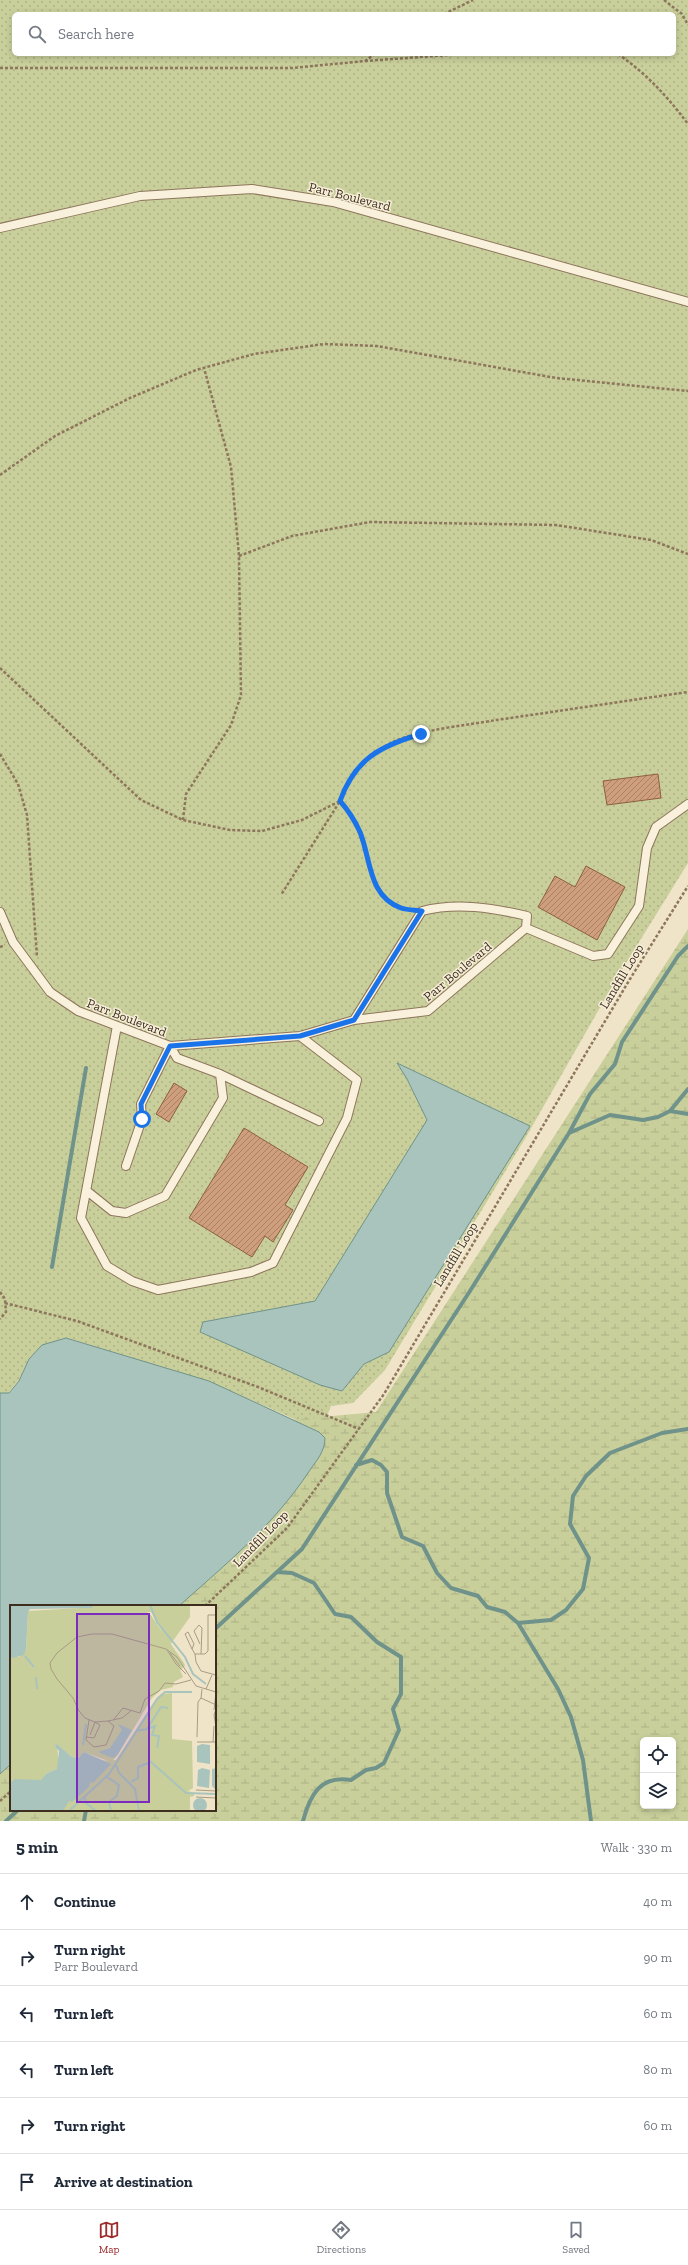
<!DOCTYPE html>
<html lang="en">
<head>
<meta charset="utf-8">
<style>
	body { margin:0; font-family:"Zilla Slab",serif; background:#f2f2f3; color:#1f2937 }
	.controls { position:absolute; right:12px; bottom:12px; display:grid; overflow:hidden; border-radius:6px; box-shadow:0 2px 6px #0003 }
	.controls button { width:36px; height:36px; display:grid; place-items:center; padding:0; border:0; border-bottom:1px solid #e0e1e3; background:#fff; color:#1f2937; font:20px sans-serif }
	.stop { position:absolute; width:12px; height:12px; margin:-9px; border:3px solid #1a73e8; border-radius:50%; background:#fff }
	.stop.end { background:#1a73e8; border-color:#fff; box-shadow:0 1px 4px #0008 }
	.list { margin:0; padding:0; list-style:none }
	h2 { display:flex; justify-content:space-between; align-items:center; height:52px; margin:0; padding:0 16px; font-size:17px }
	h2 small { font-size:13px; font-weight:400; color:#747a83 }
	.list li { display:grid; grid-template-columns:26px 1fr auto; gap:12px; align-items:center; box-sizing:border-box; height:56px; padding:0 16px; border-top:1px solid #e0e1e3 }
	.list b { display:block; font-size:15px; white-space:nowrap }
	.list p { margin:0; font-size:13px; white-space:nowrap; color:#747a83 }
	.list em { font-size:13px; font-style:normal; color:#747a83 }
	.icon { flex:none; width:22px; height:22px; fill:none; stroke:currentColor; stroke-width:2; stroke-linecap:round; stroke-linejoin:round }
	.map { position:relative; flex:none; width:688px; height:1821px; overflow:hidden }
	.search { position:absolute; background:#fff; box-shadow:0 2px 6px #0003; left:12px; right:12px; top:12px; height:44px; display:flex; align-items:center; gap:10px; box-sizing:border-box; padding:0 14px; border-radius:6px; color:#747a83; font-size:15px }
	.sheet { height:388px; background:#fff }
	nav { display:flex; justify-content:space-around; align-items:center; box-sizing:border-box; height:56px; border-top:1px solid #e0e1e3; background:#fff; font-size:11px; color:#747a83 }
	nav a { display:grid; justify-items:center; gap:2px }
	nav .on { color:#9e2a2b }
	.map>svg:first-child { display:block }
</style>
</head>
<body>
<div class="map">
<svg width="688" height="1821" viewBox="0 0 688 1821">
	<defs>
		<pattern id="grass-dots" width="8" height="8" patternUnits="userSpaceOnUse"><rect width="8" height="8" fill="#c9cf9b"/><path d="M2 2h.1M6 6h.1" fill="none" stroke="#aeb285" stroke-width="1.8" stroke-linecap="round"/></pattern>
		<pattern id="wetland-marsh" width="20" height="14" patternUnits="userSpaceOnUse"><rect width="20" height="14" fill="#c9cf9b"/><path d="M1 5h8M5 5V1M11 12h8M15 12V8" fill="none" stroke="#aeb285"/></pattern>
		<pattern id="building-hatch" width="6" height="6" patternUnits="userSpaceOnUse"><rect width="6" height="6" fill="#cf9f7d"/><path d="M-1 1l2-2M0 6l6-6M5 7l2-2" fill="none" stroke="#a98266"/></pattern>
	</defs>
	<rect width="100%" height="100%" fill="#f0e4c8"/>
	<path fill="url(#grass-dots)" fill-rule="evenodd" d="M0 0H688V863L618 976 526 1137 385 1370 353 1403 331 1406 321 1431 208 1381 67 1338 43 1346 29 1358 19 1380 8 1393H0ZM14 14H674V54H14Z"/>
	<path fill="url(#wetland-marsh)" fill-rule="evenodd" d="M688 929V1821H0V1429L278 1421 376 1412ZM11 1606H215V1810H11ZM643 1740H673V1806H643Z"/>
	<path fill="#a9c4bc" stroke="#6f938a" d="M397 1063 530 1126 389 1352 364 1364 342 1391 320 1385 200 1332 203 1322 315 1301 427 1120 407 1079Z
		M66 1338 209 1381 319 1432 325 1438C325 1451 317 1460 310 1470 274 1525 227 1563 179 1606H11V1764L0 1774V1393H9L19 1381 29 1359 42 1345Z"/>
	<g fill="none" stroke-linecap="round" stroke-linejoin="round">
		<path stroke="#6f938a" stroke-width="4" d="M670 1111 688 1114
			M569 1133 610 1115 643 1120 658 1117 670 1111 688 1089
			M52 1267 86 1068
			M356 1465 372 1460 381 1465 387 1472V1493L402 1537 423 1546 437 1573 451 1588 478 1596 487 1607 505 1612 518 1623 558 1689 571 1717 583 1760 591 1821
			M277 1572 292 1573 314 1583 335 1614 351 1617 377 1642 401 1657V1694L393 1709 399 1730 384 1763 376 1768 366 1770 351 1780C320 1775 310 1795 303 1821
			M518 1623 551 1620 566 1610 583 1589 589 1558 570 1524 573 1496 586 1476 610 1453 662 1433 688 1429
			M215 1629 302 1549 470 1291 569 1133 590 1094 615 1064 622 1042 678 956 688 946
			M6 1821 18 1810
			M84 1821 86 1810"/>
	</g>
	<path fill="url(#building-hatch)" stroke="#8d5f41" d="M658 774 661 798 607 805 603 781Z
		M586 866 625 887 597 940 538 907 555 876 575 887Z
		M174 1083 187 1091 169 1122 156 1114Z
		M244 1128 308 1167 285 1205 293 1210 273 1242 265 1236 252 1257 189 1218Z"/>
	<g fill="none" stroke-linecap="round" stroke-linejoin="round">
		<defs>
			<path id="service" d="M0 228 140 196 252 189 333 202 688 302
				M0 912 13 942 50 992 78 1011 170 1046 300 1036 354 1020 428 1011 526 928
				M526 928 593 956 608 954 639 906 647 848 656 827 688 804
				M354 1020 422 911C457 902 493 908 527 916L526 928
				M117 1026 81 1218 107 1266 132 1281 158 1290 251 1272 273 1263 347 1118 357 1080 300 1036
				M220 1074 319 1121
				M126 1166 142 1119 141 1104 170 1046
				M87 1191 112 1211 126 1213 165 1196 223 1098 220 1074 177 1058 170 1046"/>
		</defs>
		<use href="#service" stroke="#8d765c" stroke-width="10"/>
		<path stroke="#8d765c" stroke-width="2.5" stroke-dasharray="3 2" stroke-linecap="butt" d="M664 0 682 14 688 25
			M444 14 473 0
			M618 54C648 75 666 95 688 124
			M365 61 463 54
			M0 68H292L365 61 375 54
			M0 475 55 436 130 398 196 370 254 354 324 344 377 346 556 378 688 391
			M239 556 292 536 370 522 556 525 651 540 688 554
			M0 668 141 800 183 820 230 830 262 831 302 820 340 801 281 895
			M0 754 18 784 27 815 37 957
			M183 820 186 794 231 725 241 695 239 556 231 467 204 368
			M412 910C400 908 388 902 380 893 376 889 375 881 373 876 363 850 360 821 340 801 350 773 365 756 393 742 418 730 468 725 496 720 560 711 624 701 688 692
			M0 947 5 945
			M0 1292 5 1299 6 1312 0 1319
			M5 1303 77 1321 258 1387 359 1429
			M205 1606 287 1528 384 1394 630 979 688 886
			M0 1801 11 1791"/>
		<use href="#service" stroke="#faf1dc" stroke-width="8"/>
	</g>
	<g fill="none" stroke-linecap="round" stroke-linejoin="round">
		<path stroke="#1a73e8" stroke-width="5" d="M142 1119 141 1104 170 1046 300 1036 354 1020 422 911C415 910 407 910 401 908 368 896 371 859 360 832 355 821 348 810 340 801 355 759 380 746 421 734"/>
	</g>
	<g text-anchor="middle" stroke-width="3" stroke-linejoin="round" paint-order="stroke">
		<g font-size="13" fill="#3d2e20" stroke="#f7eed8">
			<text transform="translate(350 196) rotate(14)" y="5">Parr Boulevard</text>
			<text transform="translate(457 971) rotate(-40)" y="5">Parr Boulevard</text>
			<text transform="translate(621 976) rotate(-59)" y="5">Landfill Loop</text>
			<text transform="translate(127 1017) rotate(21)" y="5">Parr Boulevard</text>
			<text transform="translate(455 1254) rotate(-59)" y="5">Landfill Loop</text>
			<text transform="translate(260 1538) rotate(-46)" y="5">Landfill Loop</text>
		</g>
	</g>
	<g transform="translate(10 1605)">
		<rect width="206" height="206" fill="#f0e4c8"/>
		<path d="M70 3 133 5 140 9 174 58 175 61 170 65 173 72 164 77 163 82 151 85 142 93 107 151 101 157 74 147 68 153 62 152 47 139 49 160 47 164 37 168 31 175 0 178V52H9L16 45 18 6Z" fill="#c9cf9b"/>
		<path d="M68 0H180V12L160 40 141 7H68ZM162 88V134L182 136 183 183 178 186 184 188V191L180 192V206H0V175L27 174 66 157 106 155 147 93 152 89Z" fill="#c9cf9b"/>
		<path d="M0 0H81L83 3 20 4 18 7 16 44 14 50 3 53 0 52ZM108 119 122 125 108 149 103 153 88 147 100 143 112 125ZM47 139 62 152 68 153 74 147 101 159 83 178 80 177 79 182 62 197 59 196 53 206H0V178L5 174 31 175 37 168 47 164 49 146 45 141ZM192 139 200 140V159L187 157V141ZM192 163 200 165 199 183 187 181 188 165ZM206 163V184H205L202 181V164ZM183 200a7 7 0 1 1 14 0a7 7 0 1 1-14 0Z" fill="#a9c4bc"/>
		<path fill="none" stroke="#a9c4bc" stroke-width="2" d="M140 0 147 17 175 52 183 69 196 79M15 51 24 62M26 72 27 84M137 124 145 121 142 130 149 131 147 143M126 126 137 124 151 102 158 103M73 140 76 119M106 160 109 168 125 184 129 206M97 172 109 180 107 191 99 197 101 206M121 177 128 173V162L141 157 176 188 206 189M75 193 76 198 86 206M59 206 99 169 147 94 155 87H182"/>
		<path fill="none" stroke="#a89b85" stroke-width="1" d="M190 39 184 26 189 20 192 23 191 49M182 44 184 39 178 27 175 29 182 44 185 49M157 45 166 59 176 69M198 46 195 49H185L186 57 191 66 206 70M198 46V10H206M160 48 170 61M196 84 202 70M191 93 204 99M206 104 204 110 206 122M122 105 112 113 98 116 85 117 75 113 69 106 63 93 47 74 41 64 40 58 47 48 67 32 82 29H102L156 44 167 52 186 81 206 87M204 105 206 87M104 114 113 103 130 108 135 94 149 86 155 78 166 79 181 75M79 115 76 135 84 142 96 140 104 121 98 116M76 132 84 133 90 120 85 117 80 130M187 132 188 97 191 93 192 84M187 137H206M203 137 204 121M186 185 206 186M186 192 206 193"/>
		<path fill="#7b2cbf" fill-opacity="0.15" stroke="#7b2cbf" stroke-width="2" d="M67 9H139V197H67Z"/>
		<rect width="206" height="206" fill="none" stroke="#3d2e20" stroke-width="2"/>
	</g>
</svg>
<div class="controls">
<button><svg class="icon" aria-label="locate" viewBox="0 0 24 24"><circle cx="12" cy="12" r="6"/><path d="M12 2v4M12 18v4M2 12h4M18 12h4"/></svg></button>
<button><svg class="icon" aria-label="layers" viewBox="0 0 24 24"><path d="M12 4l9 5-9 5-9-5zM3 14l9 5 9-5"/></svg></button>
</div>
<div class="stop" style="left:142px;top:1119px"></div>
<div class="stop end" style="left:421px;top:734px"></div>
<div class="search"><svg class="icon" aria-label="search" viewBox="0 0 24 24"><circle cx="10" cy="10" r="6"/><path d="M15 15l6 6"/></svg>Search here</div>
</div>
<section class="sheet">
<h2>5 min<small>Walk · 330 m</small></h2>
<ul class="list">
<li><svg class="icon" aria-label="ahead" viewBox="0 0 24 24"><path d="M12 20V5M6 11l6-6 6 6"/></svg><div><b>Continue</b></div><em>40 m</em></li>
<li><svg class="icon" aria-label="right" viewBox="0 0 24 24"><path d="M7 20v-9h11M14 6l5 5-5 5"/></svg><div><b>Turn right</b><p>Parr Boulevard</p></div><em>90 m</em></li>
<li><svg class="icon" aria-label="left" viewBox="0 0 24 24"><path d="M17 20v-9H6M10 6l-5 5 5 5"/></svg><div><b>Turn left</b></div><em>60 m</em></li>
<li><svg class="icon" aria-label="left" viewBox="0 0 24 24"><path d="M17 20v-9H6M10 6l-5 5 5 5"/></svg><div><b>Turn left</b></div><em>80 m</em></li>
<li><svg class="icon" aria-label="right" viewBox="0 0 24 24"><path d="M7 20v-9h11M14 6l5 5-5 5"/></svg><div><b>Turn right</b></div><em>60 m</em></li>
<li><svg class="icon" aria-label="arrive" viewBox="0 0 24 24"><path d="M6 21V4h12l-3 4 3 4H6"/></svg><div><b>Arrive at destination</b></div></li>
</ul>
</section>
<nav>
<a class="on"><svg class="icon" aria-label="map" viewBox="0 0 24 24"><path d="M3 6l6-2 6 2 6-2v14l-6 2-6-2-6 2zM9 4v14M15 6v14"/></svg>Map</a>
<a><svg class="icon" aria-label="directions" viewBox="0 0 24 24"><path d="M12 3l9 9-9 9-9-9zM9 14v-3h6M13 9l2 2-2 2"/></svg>Directions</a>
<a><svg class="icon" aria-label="saved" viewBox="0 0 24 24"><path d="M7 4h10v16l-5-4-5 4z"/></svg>Saved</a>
</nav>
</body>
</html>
